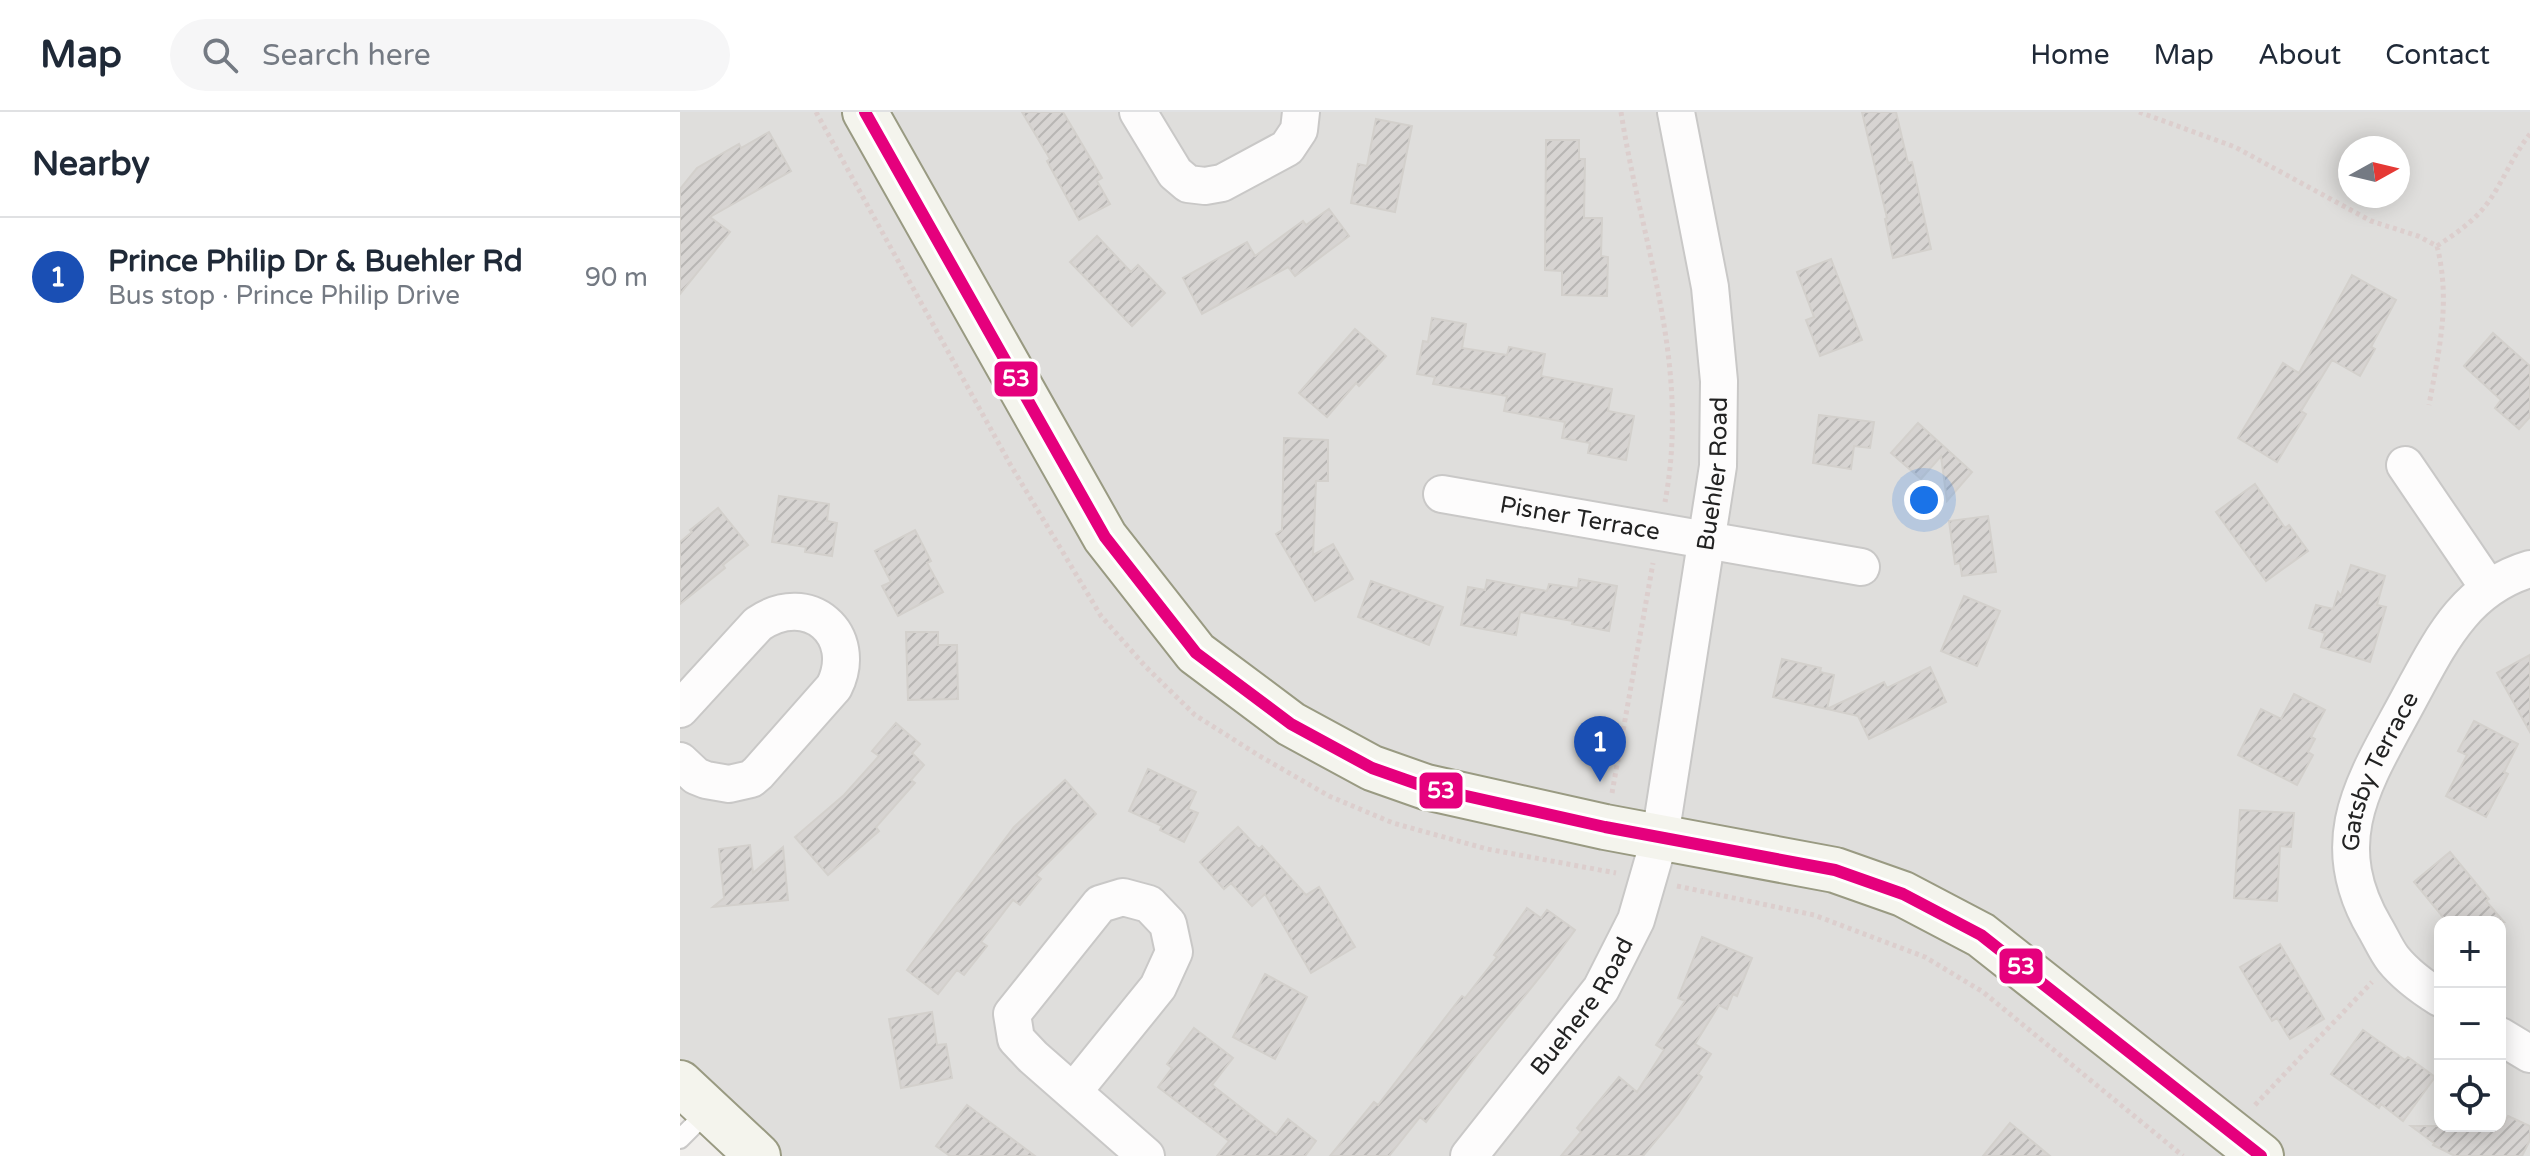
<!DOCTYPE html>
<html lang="en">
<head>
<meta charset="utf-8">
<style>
	body { margin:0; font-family:"Varela Round",sans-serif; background:#f6f6f7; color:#1f2937 }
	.controls { position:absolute; right:24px; bottom:24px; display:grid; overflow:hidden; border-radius:16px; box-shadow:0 4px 20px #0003 }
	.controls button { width:72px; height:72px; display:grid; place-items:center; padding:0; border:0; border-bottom:2px solid #e0e1e3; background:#fff; color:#1f2937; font:40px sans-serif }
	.compass { position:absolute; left:1658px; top:24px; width:72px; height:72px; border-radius:50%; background:#fff; box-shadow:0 4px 20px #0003; rotate:82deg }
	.you { position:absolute; left:1244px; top:388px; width:28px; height:28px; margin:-20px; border:6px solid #fff; border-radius:50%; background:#1a73e8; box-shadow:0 0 0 12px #1a73e833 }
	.badge { display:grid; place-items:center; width:52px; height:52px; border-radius:50%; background:#b45309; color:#fff; font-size:26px; font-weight:700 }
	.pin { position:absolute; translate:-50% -66px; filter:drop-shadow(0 2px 4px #0008) }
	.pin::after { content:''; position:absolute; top:42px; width:28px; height:24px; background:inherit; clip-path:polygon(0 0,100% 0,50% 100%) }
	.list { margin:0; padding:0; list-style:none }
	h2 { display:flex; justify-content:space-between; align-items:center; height:104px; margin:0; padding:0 32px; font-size:34px }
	h2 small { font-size:26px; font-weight:400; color:#747a83 }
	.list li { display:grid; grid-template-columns:52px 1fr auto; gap:24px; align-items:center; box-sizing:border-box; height:120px; padding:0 32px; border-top:2px solid #e0e1e3 }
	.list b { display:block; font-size:30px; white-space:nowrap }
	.list p { margin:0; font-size:26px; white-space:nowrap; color:#747a83 }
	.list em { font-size:26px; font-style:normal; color:#747a83 }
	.icon { flex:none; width:44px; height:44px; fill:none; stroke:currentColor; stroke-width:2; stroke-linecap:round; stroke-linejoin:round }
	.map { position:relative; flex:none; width:1850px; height:1044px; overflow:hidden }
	header { display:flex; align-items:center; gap:48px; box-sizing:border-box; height:112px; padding:0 40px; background:#fff; border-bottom:2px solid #e0e1e3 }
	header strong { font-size:38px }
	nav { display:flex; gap:44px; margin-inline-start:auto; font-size:28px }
	.search { width:560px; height:72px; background:#f6f6f7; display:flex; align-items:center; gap:20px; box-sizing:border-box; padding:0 28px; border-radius:44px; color:#747a83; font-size:30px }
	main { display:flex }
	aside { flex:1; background:#fff }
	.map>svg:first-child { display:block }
</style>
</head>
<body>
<header>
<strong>Map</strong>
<div class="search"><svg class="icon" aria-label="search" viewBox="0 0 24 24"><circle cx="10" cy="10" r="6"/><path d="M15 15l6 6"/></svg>Search here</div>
<nav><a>Home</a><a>Map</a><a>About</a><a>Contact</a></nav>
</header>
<main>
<aside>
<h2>Nearby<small></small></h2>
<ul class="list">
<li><span class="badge" style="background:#1a4fb4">1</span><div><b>Prince Philip Dr &amp; Buehler Rd</b><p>Bus stop · Prince Philip Drive</p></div><em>90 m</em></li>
</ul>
</aside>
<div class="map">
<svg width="1850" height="1044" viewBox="0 0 1850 1044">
	<defs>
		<pattern id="building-hatch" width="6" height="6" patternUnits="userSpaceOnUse" patternTransform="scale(2)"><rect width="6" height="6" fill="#d7d4d2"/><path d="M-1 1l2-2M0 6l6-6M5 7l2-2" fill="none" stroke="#b8b6b4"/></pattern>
	</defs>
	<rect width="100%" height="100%" fill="#f0eeeb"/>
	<path fill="#dfdedc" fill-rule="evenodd" d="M0 0H1850V1044H78L0 970ZM1670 36H1718V84H1670ZM1760 810H1820V1014H1760Z"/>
	<path fill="url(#building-hatch)" stroke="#d3d0cc" stroke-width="2" d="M342 0H383L422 66 417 69 430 92 399 108 367 49 370 47Z
		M1182 0H1216L1228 51 1232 50 1251 137 1213 146 1205 107 1207 106Z
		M696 7 732 14 715 100 671 91 678 52 687 54Z
		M89 20 111 59 30 105 50 120 0 182V77L17 56 59 32 61 36Z
		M866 28H899V47H905L904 106H922L921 144 928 145 927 184 882 183V159L865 158Z
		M649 97 669 124 615 164 608 155 522 202 503 166 567 130 575 144 623 109 626 113Z
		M417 124 451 160 458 153 485 181 452 214 390 150Z
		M1151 147 1182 228 1140 244 1126 208 1134 205 1117 160Z
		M1672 163 1716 188 1691 235 1695 237 1680 264 1652 248 1621 299 1626 302 1597 350 1558 326 1603 251 1619 261Z
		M752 206 786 212 782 236 827 243 829 235 865 242 861 264 932 277 928 299 954 304 946 348 908 341 910 331 882 326 885 310 824 299 827 284 753 272 755 265 737 262 743 229 748 230Z
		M675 217 706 244 679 274 676 271 647 305 619 281Z
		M1813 221 1850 254V305L1839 317 1815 296 1821 288 1784 254Z
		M1139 303 1194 310 1190 336 1174 334 1171 357 1133 351Z
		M1238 311 1292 360 1267 389 1261 344 1241 367 1211 341Z
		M604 326 648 328V369H636L633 443 653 432 673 467 635 489 596 422 602 418Z
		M1575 372 1605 416 1609 413 1628 439 1586 469 1536 400Z
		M99 384 149 392 147 409 157 411 152 444 125 440 126 435 92 430Z
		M38 396 68 433 43 453 45 456 0 492V430L12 420 10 418Z
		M1308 404 1316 460 1282 464 1280 451 1275 452 1269 409Z
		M235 418 251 449 247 451 263 480 218 504 202 474 211 470 195 439Z
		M1671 453 1705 464 1697 493 1706 495 1690 550 1641 535 1645 521 1629 516 1636 493 1653 497 1658 480 1661 484Z
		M899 467 937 474 929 519 892 512 893 509 840 500 836 523 781 513 788 475 805 478 807 468 867 479 869 472 898 476Z
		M691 469 763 495 749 533 678 505Z
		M1284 484 1320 499 1297 554 1261 539Z
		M226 520H258V533H277L278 587 228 588Z
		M1850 543V620L1817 561Z
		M1102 547 1141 556 1140 560 1154 563 1147 597 1093 585Z
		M1250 555 1266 590 1189 627 1178 604 1147 597 1204 570 1207 576Z
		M1614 582 1645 598 1631 625 1635 627 1628 640 1633 643 1617 673 1558 643 1581 597 1601 607Z
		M1794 609 1838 632 1824 660 1828 662 1806 705 1766 684 1787 643 1778 639Z
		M216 611 240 632 232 641 244 653 231 668 235 671 196 715 199 719 148 763 115 725 164 683 199 644 192 639Z
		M468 657 516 680 508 697 518 701 504 730 480 718 482 714 449 699Z
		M385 668 416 702 356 763 361 767 340 793 333 788 301 830 307 834 284 863 277 858 258 882 227 858 334 715Z
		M1560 698 1614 701 1611 735 1600 734 1597 789 1554 786Z
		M558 715 579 737 582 734 626 783 639 775 675 835 631 861 585 782 572 794 551 771 544 777 520 750Z
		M70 733 73 761 103 735 108 788 33 795 44 786 39 737Z
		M1770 740 1809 787 1806 789 1824 810H1767L1734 770Z
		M847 796 861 806 867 798 895 818 868 855 799 940 746 1010 740 1005 709 1044H650L694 990 698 993 782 884 785 886 817 845 814 843Z
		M1022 825 1072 846 1057 884 1053 882 1047 897 1039 893 1015 932 1031 942 1018 962 1022 965 998 1002 963 1044H881L901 1020 897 1016 939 965 957 980 984 938 976 933 1005 889 998 886Z
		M1600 832 1644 907 1610 927 1597 906 1592 909 1560 855Z
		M585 862 627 885 595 947 553 925Z
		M252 900 257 933 266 932 272 966 221 976 209 907Z
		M514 916 553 946 532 973 596 1023 608 1007 636 1029 625 1044H537L549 1029 478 975 492 956 487 952Z
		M1683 918 1725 948 1728 945 1755 965 1723 1009 1701 992 1699 996 1651 962Z
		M287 993 355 1044H270L256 1034Z
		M1828 1004 1850 1014V1028L1842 1044H1775L1753 1033 1754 1031 1731 1014H1823Z
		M1330 1011 1370 1044H1303Z"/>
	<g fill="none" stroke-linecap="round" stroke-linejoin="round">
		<defs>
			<path id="lane" d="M0 1027 29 998"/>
			<g id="street">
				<path d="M458 0 495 61 508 72 525 74 542 71 607 36 619 18 621 0"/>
				<path d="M1725 353 1808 475"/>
				<path id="s1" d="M762 382 1181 455"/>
				<path d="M0 597 78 512C129 477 180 523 154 575L78 661 71 667 49 672 26 668 16 664 0 649"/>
				<path id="s2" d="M1760 886C1744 876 1725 862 1713 847 1706 838 1701 826 1695 816 1642 726 1687 666 1730 585 1760 530 1785 476 1850 457"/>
				<path d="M1820 924 1850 942"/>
				<path d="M393 980 478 875 494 840 488 812 469 792 443 785 420 792 332 902 336 927 353 945 466 1044"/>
				<path id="s3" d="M789 1044 921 877 956 808 980 725 1038 354 1039 269 1030 175 996 0"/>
			</g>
			<path id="secondary" d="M185 0 425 425 516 541 611 612 692 656 746 675 925 715 1155 758 1223 782 1301 823 1581 1044
				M0 971 78 1044"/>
		</defs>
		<use href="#lane" stroke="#c9c8c7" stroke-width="22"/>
		<use href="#street" stroke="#c9c8c7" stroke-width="40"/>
		<use href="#secondary" stroke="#999a82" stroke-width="48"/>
		<path stroke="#dccecd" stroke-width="5" stroke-dasharray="4 4" stroke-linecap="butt" d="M136 0 330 352 421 504 465 554 515 603 578 643 649 684 713 711 807 737 936 761
			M941 0C962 135 1011 251 985 390
			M1459 0 1555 35 1691 109 1738 124 1757 134C1771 190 1759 238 1749 293
			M1757 134C1775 122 1793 110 1806 93 1823 71 1832 44 1850 22
			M932 681 973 451
			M997 774 1134 803 1245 845 1303 880 1503 1044
			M1575 993 1692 870"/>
		<use href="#lane" stroke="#fdfcfc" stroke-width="18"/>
		<use href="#street" stroke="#fdfcfc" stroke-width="36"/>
		<use href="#secondary" stroke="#f4f4ed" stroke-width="44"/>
		<defs>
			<path id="bus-1" d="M185 0 425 425 516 541 611 612 692 656 746 675 925 715 1155 758 1223 782 1301 823 1581 1044"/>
		</defs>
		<use href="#bus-1" stroke="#fff" stroke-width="18"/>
		<use href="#bus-1" stroke="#e5007d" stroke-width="12"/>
	</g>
	<g text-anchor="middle" stroke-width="6" stroke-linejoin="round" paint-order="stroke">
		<g font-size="24" fill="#222" stroke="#fff">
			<text dy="8" stroke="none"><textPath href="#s3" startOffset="744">Buehler Road</textPath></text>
			<text dy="8" stroke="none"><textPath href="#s1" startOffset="140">Pisner Terrace</textPath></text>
			<text dy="8" stroke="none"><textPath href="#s2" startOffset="264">Gatsby Terrace</textPath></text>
			<text dy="8" stroke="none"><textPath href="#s3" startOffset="188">Buehere Road</textPath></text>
		</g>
	</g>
	<g stroke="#fff" stroke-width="3">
		<rect x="313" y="248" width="46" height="38" rx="8" fill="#e5007d"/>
		<rect x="738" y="659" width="46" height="39" rx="8" fill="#e5007d"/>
		<rect x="1318" y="835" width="46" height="38" rx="8" fill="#e5007d"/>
	</g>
	<g font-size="22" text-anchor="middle" font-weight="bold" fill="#fff">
		<text x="336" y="274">53</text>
		<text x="761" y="686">53</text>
		<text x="1341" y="862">53</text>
	</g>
</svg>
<div class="controls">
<button>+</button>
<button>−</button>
<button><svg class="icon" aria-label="locate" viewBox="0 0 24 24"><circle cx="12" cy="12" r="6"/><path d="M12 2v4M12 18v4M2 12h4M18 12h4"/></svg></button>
</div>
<svg class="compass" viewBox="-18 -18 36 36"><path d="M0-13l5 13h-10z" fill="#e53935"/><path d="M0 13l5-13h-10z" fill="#747a83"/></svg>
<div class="you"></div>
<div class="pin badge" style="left:920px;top:670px;background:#1a4fb4">1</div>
</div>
</main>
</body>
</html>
